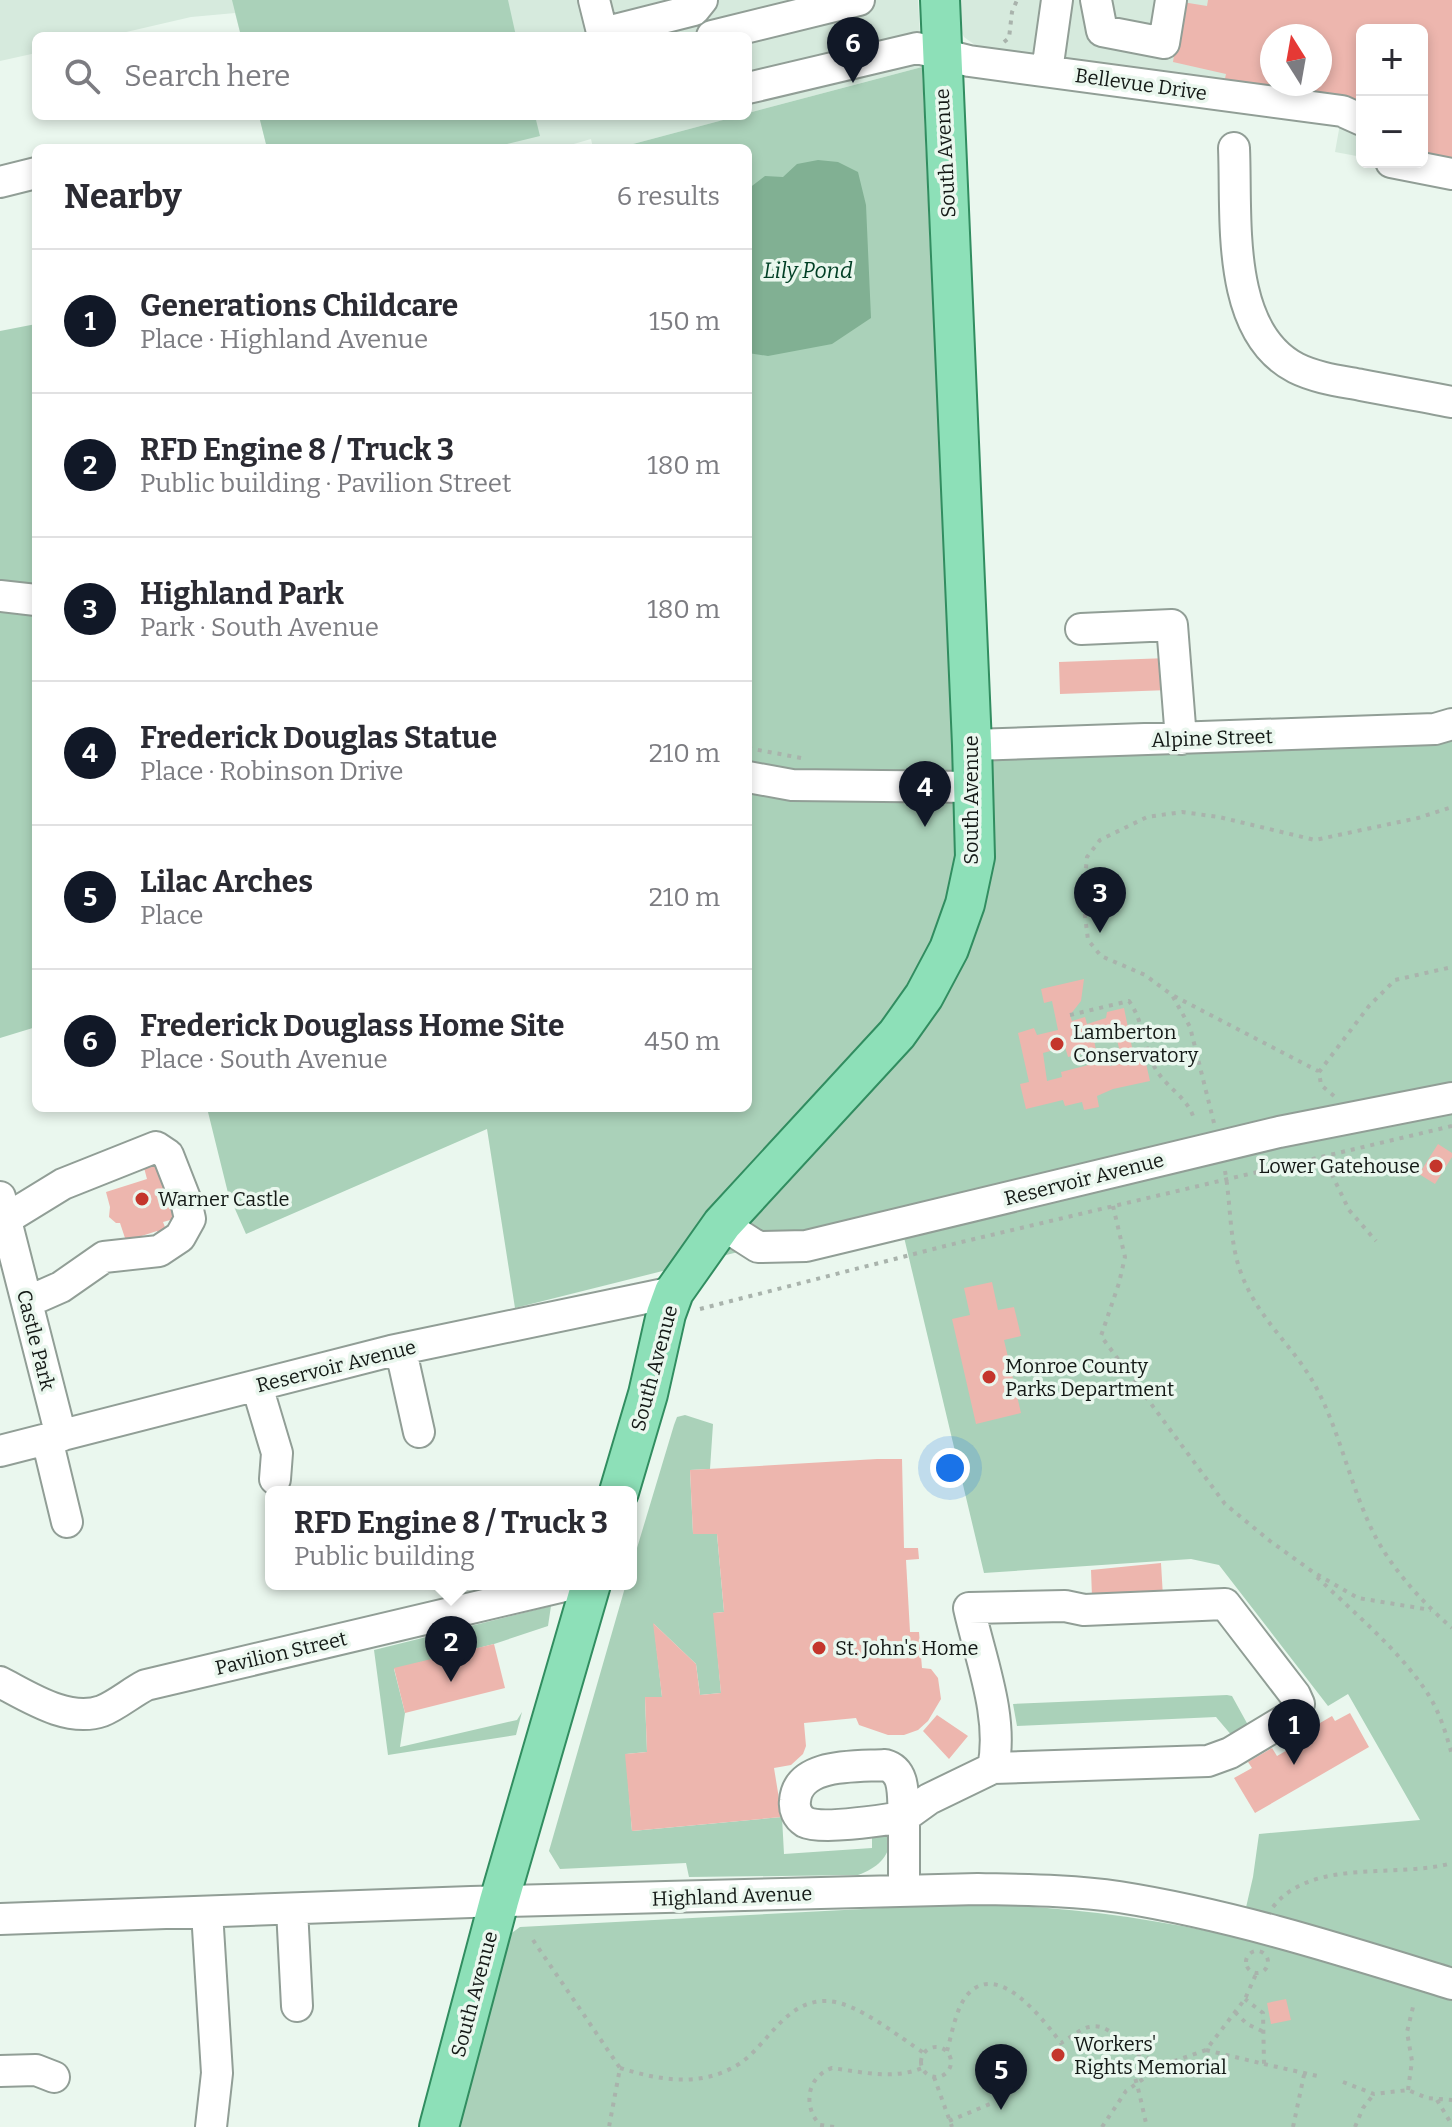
<!DOCTYPE html>
<html lang="en">
<head>
<meta charset="utf-8">
<style>
	body { margin:0; font-family:Bitter,serif; background:#f7f7f7; color:#2b2b33 }
	.controls { position:absolute; right:24px; top:24px; display:grid; overflow:hidden; border-radius:12px; box-shadow:0 4px 12px #0003 }
	.controls button { width:72px; height:72px; display:grid; place-items:center; padding:0; border:0; border-bottom:2px solid #e1e1e2; background:#fff; color:#2b2b33; font:40px sans-serif }
	.compass { position:absolute; left:1260px; top:24px; width:72px; height:72px; border-radius:50%; background:#fff; box-shadow:0 4px 12px #0003; rotate:349deg }
	.you { position:absolute; left:950px; top:1468px; width:28px; height:28px; margin:-20px; border:6px solid #fff; border-radius:50%; background:#1a73e8; box-shadow:0 0 0 12px #1a73e833 }
	.badge { display:grid; place-items:center; width:52px; height:52px; border-radius:50%; background:#111827; color:#fff; font-size:26px; font-weight:700 }
	.pin { position:absolute; translate:-50% -66px; filter:drop-shadow(0 2px 4px #0008) }
	.pin::after { content:''; position:absolute; top:42px; width:28px; height:24px; background:inherit; clip-path:polygon(0 0,100% 0,50% 100%) }
	.popup { position:absolute; left:265px; top:1486px; width:372px; height:104px; box-sizing:border-box; display:grid; place-content:center; border-radius:12px; background:#fff; filter:drop-shadow(0 2px 6px #0005); font-size:26px; white-space:nowrap; color:#7c7c81 }
	.popup b { font-size:30px; color:#2b2b33 }
	.popup::after { content:''; position:absolute; left:50%; top:100%; margin-left:-16px; border:16px solid transparent; border-top-color:#fff }
	.list { margin:0; padding:0; list-style:none }
	h2 { display:flex; justify-content:space-between; align-items:center; height:104px; margin:0; padding:0 32px; font-size:34px }
	h2 small { font-size:26px; font-weight:400; color:#7c7c81 }
	.list li { display:grid; grid-template-columns:52px 1fr auto; gap:24px; align-items:center; box-sizing:border-box; height:144px; padding:0 32px; border-top:2px solid #e1e1e2 }
	.list b { display:block; font-size:30px; white-space:nowrap }
	.list p { margin:0; font-size:26px; white-space:nowrap; color:#7c7c81 }
	.list em { font-size:26px; font-style:normal; color:#7c7c81 }
	.icon { flex:none; width:44px; height:44px; fill:none; stroke:currentColor; stroke-width:2; stroke-linecap:round; stroke-linejoin:round }
	.map { position:relative; flex:none; width:1452px; height:2127px; overflow:hidden }
	.search { position:absolute; background:#fff; box-shadow:0 4px 12px #0003; left:32px; top:32px; width:720px; height:88px; display:flex; align-items:center; gap:20px; box-sizing:border-box; padding:0 28px; border-radius:12px; color:#7c7c81; font-size:30px }
	.panel { position:absolute; background:#fff; box-shadow:0 4px 12px #0003; left:32px; top:144px; width:720px; height:968px; border-radius:12px }
	.map>svg:first-child { display:block }
</style>
</head>
<body>
<div class="map">
<svg width="1452" height="2127" viewBox="0 0 1452 2127">
	<rect width="100%" height="100%" fill="#eaf7ee"/>
	<path fill="#d6eadd" fill-rule="evenodd" d="M0 0H918L922 67 748 113V36H241L235 13 191 17 109 36H36V53L0 61Z
		M957 0H1452L1422 162V30H1362V157L1335 152 1343 107 1077 66 975 45 964 37 959 27ZM1272 36H1320V84H1272Z
		M259 116H738L618 148H593L591 139 560 148H267Z"/>
	<path fill="#aad1b9" d="M232 0H508L516 36H241Z
		M922 67 953 758 1147 752 1452 735V2127H456L509 1935 520 1927 960 1904C1055 1905 1146 1917 1239 1938L1253 1877 1259 1834 1420 1820 1348 1694 1328 1706 1219 1565 1191 1559 984 1573 898 1212 515 1308 487 1129 246 1234 228 1193 207 1108H748V148H618L738 116H748V113Z
		M259 116H535L540 136 491 148H267Z
		M36 324V1027L0 1038V331Z
		M685 1415 713 1424 710 1469 690 1470 693 1533 717 1534 724 1612 714 1613 721 1693 700 1695 696 1664 654 1624 662 1697 645 1698 647 1752 626 1754 632 1831 782 1817 784 1854 872 1848V1831L887 1832 891 1837C889 1858 877 1868 858 1875L689 1877 686 1863 560 1869 549 1851 626 1584H631V1568L674 1425 677 1417Z
		M551 1606 548 1626 494 1644 394 1669 405 1713 400 1747 517 1720 522 1712 516 1735 388 1755 374 1650Z
		M1227 1695 1232 1696 1248 1725 1233 1737 1216 1717 1017 1726 1013 1704Z"/>
	<path fill="#81b093" d="M818 160 838 162 858 172 866 205 871 318 832 344 768 356 748 353V189L765 176 783 177 797 164Z"/>
	<path fill="#edb6ae" fill-rule="evenodd" d="M1170 0 1207 6 1208 0H1452V165L1422 159V30H1362V107L1224 83 1226 74 1173 62 1178 28ZM1272 36H1320V84H1272Z
		M1168 658 1169 690 1060 694 1059 662Z
		M1084 979 1081 1001 1070 1015 1072 1021 1085 1017 1087 1024 1106 1018 1107 1012 1124 1008 1135 1062 1145 1059 1150 1081 1113 1089 1097 1096 1099 1107 1084 1110 1082 1102 1065 1106 1063 1100 1026 1109 1020 1084 1029 1082 1018 1033 1034 1028 1037 1035 1058 1030 1052 1001 1044 1003 1041 989ZM1116 1035 1122 1062 1110 1066 1108 1060 1061 1072 1062 1077 1047 1081 1043 1053 1065 1047 1068 1057 1096 1050 1094 1040Z
		M1438 1144 1452 1153V1157L1435 1184 1419 1174Z
		M165 1158 181 1217 163 1222 168 1235 160 1236 157 1231 126 1241 120 1223H116L109 1217 110 1207 106 1192 147 1179 143 1164Z
		M992 1282 998 1310 1014 1307 1021 1336 1004 1340 1021 1413 976 1424 952 1319 970 1315 964 1288Z
		M877 1459H902L904 1548H918L919 1559 906 1560 910 1632H919L922 1668 931 1669 938 1678 941 1699 928 1721 918 1730 904 1735H888L859 1725 856 1718 804 1723 806 1746 803 1754 791 1765 774 1768 782 1817 632 1831 625 1754 647 1752 645 1697H662L653 1623 696 1664 700 1695 721 1693 713 1613 724 1612 717 1534H693L690 1470Z
		M1161 1563 1163 1597H1092L1091 1570Z
		M494 1644 505 1688 405 1713 394 1668Z
		M1350 1713 1369 1747 1255 1813 1234 1778 1252 1768 1248 1762 1272 1748 1277 1756 1312 1736 1308 1730 1332 1716 1335 1721Z
		M937 1715 968 1736 949 1759 923 1731Z
		M1286 1999 1291 2020 1271 2024 1267 2003Z"/>
	<g fill="none" stroke-linecap="round" stroke-linejoin="round">
		<defs>
			<path id="minor" d="M594 0 603 36
				M1096 0 1102 31 1164 43 1171 0
				M603 33 694 10 702 0
				M712 36 859 0
				M1047 71 1057 0
				M748 88 917 48 969 61 1342 111 1362 120
				M1234 148C1237 217 1225 331 1296 368 1316 378 1340 381 1361 385 1392 391 1422 396 1452 402
				M1391 162 1452 174
				M0 182 36 173
				M0 596 36 600
				M1081 629 1172 625 1181 739
				M972 745 1435 729 1452 724
				M748 777 792 785 973 787
				M0 1197 61 1436
				M6 1219 63 1184 156 1147 168 1155 186 1201 190 1219 180 1237 159 1251 104 1257 61 1287 27 1302
				M722 1224 758 1247 806 1246 1279 1132 1452 1098
				M391 1351 403 1360 419 1432
				M257 1386 277 1453 275 1479
				M47 1439 67 1522
				M0 1451 391 1351 674 1292
				M0 1682C29 1697 68 1723 102 1711 117 1705 132 1692 146 1685L573 1584
				M885 1765C907 1771 902 1798 904 1817 884 1820 821 1830 805 1822 797 1817 794 1809 795 1801 798 1762 857 1767 885 1765Z
				M904 1891V1817L929 1799 993 1768C1004 1717 980 1658 969 1608L1065 1606 1084 1610 1225 1604 1295 1695 1299 1704 1295 1714 1230 1753 1208 1761 993 1768
				M292 1909 297 2006
				M207 1912 217 2073 211 2127
				M0 1919 471 1902 978 1889C1025 1890 1073 1890 1119 1897 1233 1915 1342 1950 1452 1984
				M0 2071 36 2070 54 2077"/>
			<path id="major" d="M619 1492 648 1394 666 1314 674 1292 722 1224 897 1034 924 996 949 949 965 904 975 857 972 745 940 0
				M439 2127 499 1901 591 1584"/>
		</defs>
		<use href="#minor" stroke="#919e96" stroke-width="34"/>
		<use href="#major" stroke="#318d60" stroke-width="42"/>
		<path stroke="#a9b3ac" stroke-width="4" stroke-dasharray="4 6" stroke-linecap="butt" d="M1004 42 1009 38 1012 12 1017 0
			M748 748 801 758
			M1174 996 1318 1071
			M1070 1015 1129 1001C1143 1020 1143 1045 1154 1066 1164 1086 1186 1096 1193 1116
			M1334 1096 1321 1085 1319 1072 1369 1006 1395 980 1452 967
			M1214 1123 1190 1027 1172 995 1145 975 1101 956 1088 940 1083 900 1087 857 1100 840 1147 817 1182 812 1219 817 1315 840 1418 818 1452 807
			M1323 1156 1349 1210 1376 1241
			M1225 1171C1231 1204 1229 1241 1241 1273 1259 1322 1296 1347 1318 1391 1341 1436 1351 1488 1374 1534 1392 1569 1422 1602 1452 1628
			M1113 1206 1125 1257 1119 1283 1101 1336 1225 1504 1270 1541 1313 1572 1358 1598 1431 1610
			M700 1309 949 1245 1452 1126
			M1317 1577C1354 1613 1397 1648 1426 1691 1439 1710 1446 1733 1452 1755
			M1273 1907C1312 1857 1397 1879 1452 1863
			M533 1940 620 2068 609 2127
			M1246 1962a11 11 0 1 1 22 0a11 11 0 1 1-22 0Z
			M1235 2012 1247 2024 1262 2031
			M921 2062a15 15 0 1 1 30 0a15 15 0 1 1-30 0Z
			M1128 2050 1163 2065
			M1206 2050 1264 2064 1263 2013 1245 1999
			M947 2051C952 2034 956 2006 969 1993 1000 1961 1045 2022 1061 2043 1070 2038 1080 2029 1089 2027 1129 2018 1140 2101 1147 2127
			M1264 2064 1322 2077
			M620 2068C659 2080 701 2088 739 2064 769 2044 785 2000 827 2001 857 2002 899 2037 924 2053
			M934 2077 952 2127
			M1343 2082 1374 2094 1408 2090 1427 2098 1452 2100
			M1408 2090 1412 2061 1407 2032 1413 2007
			M1437 2100 1452 2125
			M949 2121 990 2104
			M834 2127 820 2125C803 2107 806 2077 832 2068 862 2072 893 2080 922 2068
			M1102 2127 1126 2091 1163 2065 1206 2050 1245 1999 1256 1974
			M1293 2127 1304 2075
			M1355 2127 1363 2108 1374 2094"/>
		<use href="#minor" stroke="#fff" stroke-width="30"/>
		<use href="#major" stroke="#8de0b8" stroke-width="38"/>
	</g>
	<g fill="#c4362c" stroke="#eaf7ee" stroke-width="3">
		<circle cx="1057" cy="1044" r="8"/>
		<circle cx="1436" cy="1166" r="8"/>
		<circle cx="142" cy="1199" r="8"/>
		<circle cx="989" cy="1377" r="8"/>
		<circle cx="819" cy="1648" r="8"/>
		<circle cx="1058" cy="2055" r="8"/>
	</g>
	<g text-anchor="middle" stroke-width="7" stroke-linejoin="round" paint-order="stroke">
		<g font-size="20" fill="#141916" stroke="#eaf7ee">
			<text transform="translate(1141 84) rotate(8)" y="7">Bellevue Drive</text>
			<text transform="translate(945 153) rotate(-93)" y="7">South Avenue</text>
			<text transform="translate(1212 738) rotate(-2)" y="7">Alpine Street</text>
			<text transform="translate(971 800) rotate(-90)" y="7">South Avenue</text>
			<text transform="translate(1084 1179) rotate(-14)" y="7">Reservoir Avenue</text>
			<text transform="translate(36 1340) rotate(76)" y="7">Castle Park</text>
			<text transform="translate(336 1366) rotate(-14)" y="7">Reservoir Avenue</text>
			<text transform="translate(654 1368) rotate(-75)" y="7">South Avenue</text>
			<text transform="translate(281 1653) rotate(-13)" y="7">Pavilion Street</text>
			<text transform="translate(732 1896) rotate(-2)" y="7">Highland Avenue</text>
			<text transform="translate(474 1994) rotate(-75)" y="7">South Avenue</text>
		</g>
		<g font-size="20" fill="#141916" stroke="#eaf7ee" text-anchor="start">
			<text x="1073" y="1039">Lamberton<tspan x="1073" dy="23">Conservatory</tspan></text>
			<text x="1420" y="1173" text-anchor="end">Lower Gatehouse</text>
			<text x="158" y="1206">Warner Castle</text>
			<text x="1005" y="1373">Monroe County<tspan x="1005" dy="23">Parks Department</tspan></text>
			<text x="835" y="1655">St. John's Home</text>
			<text x="1074" y="2051">Workers'<tspan x="1074" dy="23">Rights Memorial</tspan></text>
		</g>
		<g font-size="22" font-style="italic" fill="#013f25" stroke="#eaf7ee">
			<text x="808" y="278">Lily Pond</text>
		</g>
	</g>
</svg>
<div class="controls">
<button>+</button>
<button>−</button>
</div>
<svg class="compass" viewBox="-18 -18 36 36"><path d="M0-13l5 13h-10z" fill="#e53935"/><path d="M0 13l5-13h-10z" fill="#7c7c81"/></svg>
<div class="you"></div>
<div class="pin badge" style="left:1294px;top:1765px">1</div>
<div class="pin badge" style="left:451px;top:1682px">2</div>
<div class="popup"><b>RFD Engine 8 / Truck 3</b>Public building</div>
<div class="pin badge" style="left:1100px;top:933px">3</div>
<div class="pin badge" style="left:925px;top:827px">4</div>
<div class="pin badge" style="left:1001px;top:2110px">5</div>
<div class="pin badge" style="left:853px;top:83px">6</div>
<div class="search"><svg class="icon" aria-label="search" viewBox="0 0 24 24"><circle cx="10" cy="10" r="6"/><path d="M15 15l6 6"/></svg>Search here</div>
<section class="panel">
<h2>Nearby<small>6 results</small></h2>
<ul class="list">
<li><span class="badge">1</span><div><b>Generations Childcare</b><p>Place · Highland Avenue</p></div><em>150 m</em></li>
<li><span class="badge">2</span><div><b>RFD Engine 8 / Truck 3</b><p>Public building · Pavilion Street</p></div><em>180 m</em></li>
<li><span class="badge">3</span><div><b>Highland Park</b><p>Park · South Avenue</p></div><em>180 m</em></li>
<li><span class="badge">4</span><div><b>Frederick Douglas Statue</b><p>Place · Robinson Drive</p></div><em>210 m</em></li>
<li><span class="badge">5</span><div><b>Lilac Arches</b><p>Place</p></div><em>210 m</em></li>
<li><span class="badge">6</span><div><b>Frederick Douglass Home Site</b><p>Place · South Avenue</p></div><em>450 m</em></li>
</ul>
</section>
</div>
</body>
</html>
